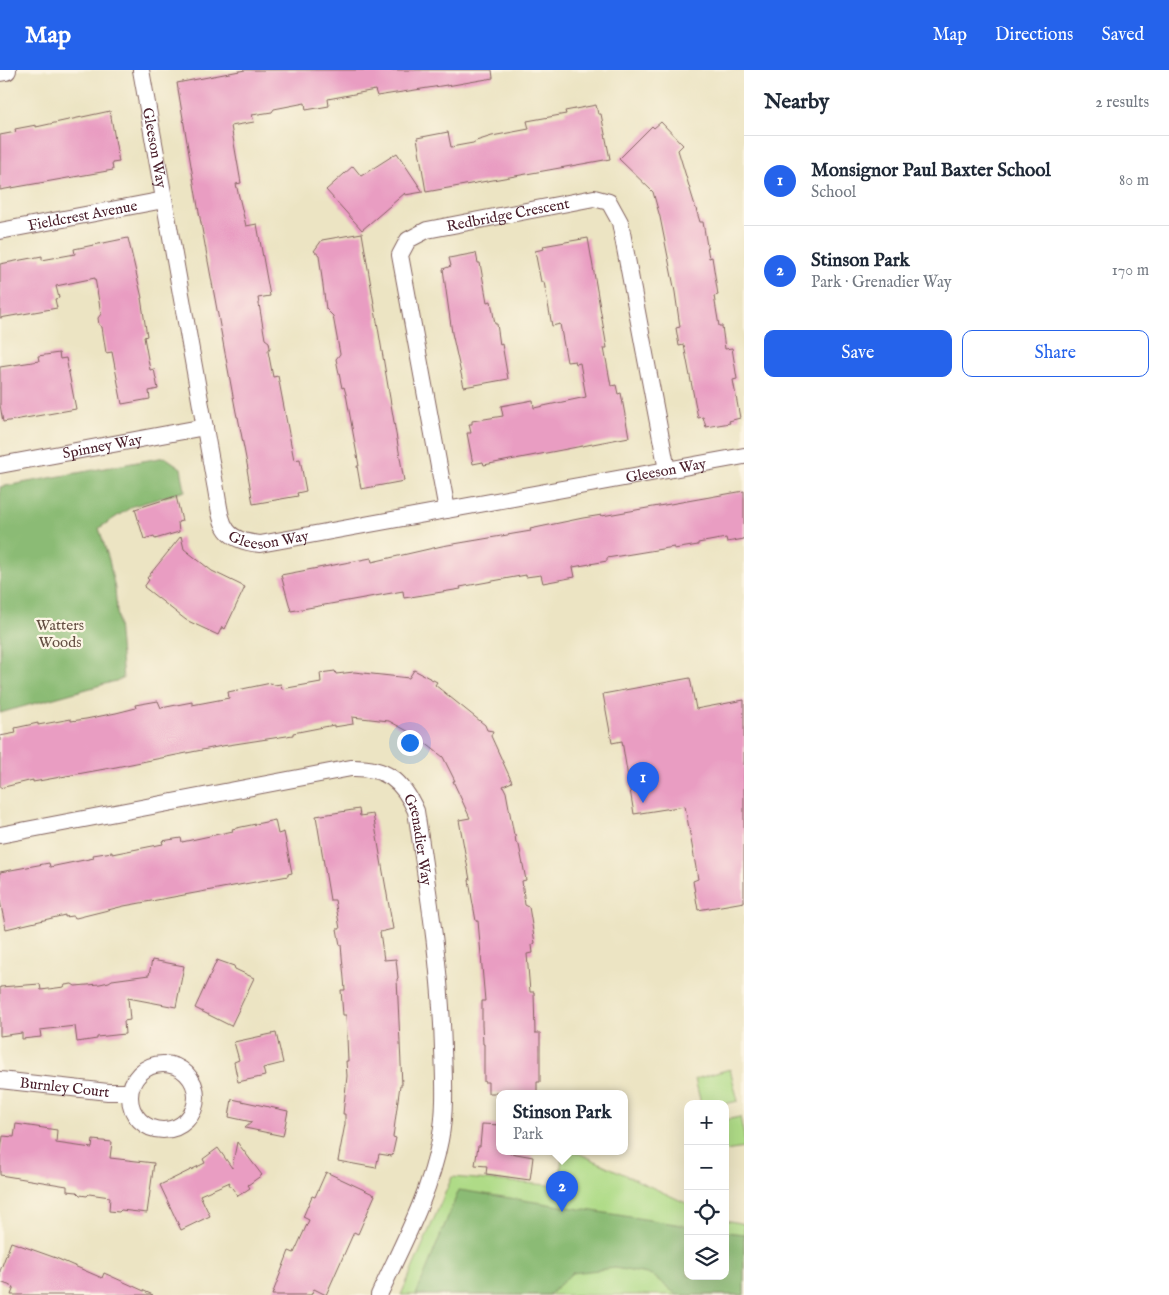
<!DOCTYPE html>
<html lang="en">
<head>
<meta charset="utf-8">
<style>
	body { margin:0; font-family:"IM FELL English",serif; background:#f6f6f7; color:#1f2937 }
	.controls { position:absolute; right:15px; bottom:15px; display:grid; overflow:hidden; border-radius:10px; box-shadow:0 5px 20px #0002 }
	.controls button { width:45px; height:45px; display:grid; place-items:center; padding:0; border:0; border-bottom:1px solid #e0e1e3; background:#fff; color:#1f2937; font:25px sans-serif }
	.you { position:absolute; left:409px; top:672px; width:18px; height:18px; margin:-12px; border:4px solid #fff; border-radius:50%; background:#1a73e8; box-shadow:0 0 0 8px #1a73e833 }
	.badge { display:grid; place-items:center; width:32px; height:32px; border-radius:50%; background:#2563eb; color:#fff; font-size:16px; font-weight:700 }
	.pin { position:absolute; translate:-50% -41px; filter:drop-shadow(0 1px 2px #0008) }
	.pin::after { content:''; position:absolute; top:26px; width:18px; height:15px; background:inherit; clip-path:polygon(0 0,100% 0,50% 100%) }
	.popup { position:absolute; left:496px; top:1020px; width:132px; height:65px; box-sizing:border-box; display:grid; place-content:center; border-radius:10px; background:#fff; filter:drop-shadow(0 1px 4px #0005); font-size:16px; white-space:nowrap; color:#747a83 }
	.popup b { font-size:19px; color:#1f2937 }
	.popup::after { content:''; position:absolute; left:50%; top:100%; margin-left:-10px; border:10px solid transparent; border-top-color:#fff }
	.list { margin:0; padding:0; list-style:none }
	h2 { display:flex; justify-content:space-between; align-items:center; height:65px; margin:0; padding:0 20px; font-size:21px }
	h2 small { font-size:16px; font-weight:400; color:#747a83 }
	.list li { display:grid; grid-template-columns:32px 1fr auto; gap:15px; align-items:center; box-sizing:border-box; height:90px; padding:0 20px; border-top:1px solid #e0e1e3 }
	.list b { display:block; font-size:19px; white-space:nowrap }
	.list p { margin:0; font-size:16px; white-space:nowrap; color:#747a83 }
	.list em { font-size:16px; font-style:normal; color:#747a83 }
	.actions { display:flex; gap:10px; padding:15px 20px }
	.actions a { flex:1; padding:11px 0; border:1px solid #2563eb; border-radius:10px; text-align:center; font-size:18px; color:#2563eb }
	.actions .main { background:#2563eb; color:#fff }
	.icon { flex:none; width:28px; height:28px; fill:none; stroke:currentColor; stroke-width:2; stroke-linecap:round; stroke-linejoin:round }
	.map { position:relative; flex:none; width:744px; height:1225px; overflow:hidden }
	header { display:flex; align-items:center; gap:30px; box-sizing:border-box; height:70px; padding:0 25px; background:#2563eb; color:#fff }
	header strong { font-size:24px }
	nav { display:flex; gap:28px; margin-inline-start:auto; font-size:18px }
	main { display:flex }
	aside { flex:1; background:#fff }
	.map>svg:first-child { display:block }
</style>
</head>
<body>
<header>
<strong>Map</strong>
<nav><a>Map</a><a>Directions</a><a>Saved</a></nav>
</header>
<main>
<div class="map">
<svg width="744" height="1225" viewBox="0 0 744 1225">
	<rect width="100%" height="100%" fill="#fcf5e5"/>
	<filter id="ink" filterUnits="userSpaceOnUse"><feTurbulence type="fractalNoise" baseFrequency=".02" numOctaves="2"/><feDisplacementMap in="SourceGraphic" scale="10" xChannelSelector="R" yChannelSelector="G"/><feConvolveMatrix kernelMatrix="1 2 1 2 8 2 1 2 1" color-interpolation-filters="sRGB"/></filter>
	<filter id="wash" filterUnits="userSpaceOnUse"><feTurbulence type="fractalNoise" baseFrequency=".0096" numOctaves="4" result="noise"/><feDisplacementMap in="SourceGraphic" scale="20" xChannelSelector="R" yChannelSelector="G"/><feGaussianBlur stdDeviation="1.12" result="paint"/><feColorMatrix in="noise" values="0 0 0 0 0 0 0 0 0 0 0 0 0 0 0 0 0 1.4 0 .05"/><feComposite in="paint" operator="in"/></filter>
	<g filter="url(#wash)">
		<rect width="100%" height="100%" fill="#ece4c3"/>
		<path fill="#afdb87" stroke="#7c7d59" d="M730 999 738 1031 725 1034H701L695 1009Z
			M740 1047 744 1066V1078L725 1081V1050Z
			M562 1081H574L688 1134V1206H725V1150L744 1154V1225H401L452 1107 560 1116Z"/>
		<path fill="#8bbb74" stroke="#6a6d50" d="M165 387 181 398 185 421 133 436 99 458 109 490 115 519 123 609 0 643V417Z
			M459 1120 688 1156V1206H725V1162L744 1164V1225H677L652 1205 615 1198 572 1203 549 1225H416Z"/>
		<g id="blocks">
			<path fill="#e99dc2" d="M245 0H492L493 8 447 16V15L377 26 375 20 328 29 329 36 306 40 305 33 274 39 272 42 252 45 254 52 231 56 241 113 236 114 246 156 257 154 270 226 258 228 265 269 269 272 270 278 268 281 273 307 278 306 294 390 300 389 306 421 297 423 298 426 253 434 247 399H248L238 347H237L235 337 198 137 177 13Z
				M596 35 598 44H601L610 89 426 122 417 68 448 62 451 77 473 73 476 71 492 66 529 59 527 51 566 44 565 41Z
				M110 41 119 92 112 93 113 100 0 120V65L16 62 15 59 36 55V57Z
				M661 52 683 75 678 80 700 152H703L709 188 712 187 718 225 714 226 719 256H722L725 279 732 278 737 309 733 310 740 348 729 351 730 353 706 357 703 347 698 348 684 275 679 276 676 258 680 257 675 222 660 147 653 122 619 89 652 56 654 58Z
				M397 83 423 122 405 125V123L362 160 326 120 353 96 361 106Z
				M362 163 404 411 361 419 357 396H359L346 324 344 317 342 318 336 289 340 284 333 246 326 239 319 185 314 181 322 170Z
				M128 168 142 228H141L147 266 144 267 150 300 154 299 158 319 149 321 150 329 122 334 112 282 106 283 102 257 99 255 98 248 101 244 95 208 56 216 59 228 55 229 57 238 0 248V194L42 186V190L75 184 74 179Z
				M588 168 607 278H604L611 316 616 315 618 324 621 323 629 367 484 395 483 392 473 394 467 363H471L469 354H472V351L503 346 501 336 533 330 534 338 586 327 580 293 576 294 575 291 567 292 560 254 552 256 544 212H541L535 181 544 179 543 176Z
				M476 183 478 193H480L487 232 491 231 495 254H497L500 275 502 274 508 309 464 317 452 263 443 199 451 196 449 188Z
				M59 283 60 289 66 288 76 339 3 352 0 335V297L39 291 38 286Z
				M744 421V469L727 472 726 468 698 473V475L674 479V477L607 488V491L573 497 575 507 543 513 541 505 526 507V505L460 517 461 519 404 528 403 521 291 541 281 505 371 488 372 492 442 476 531 461 530 459 583 448 602 445V446Z
				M176 426 182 451 178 452 179 462 155 469 154 466 144 469 135 439Z
				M181 466 184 479 212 501 245 517 225 559 222 557 218 565 186 550 144 517 149 510 147 508Z
				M414 600 437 612 435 615 485 655 487 660 493 661 491 666 512 712 503 716 506 722 514 765H515L516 773 519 775 526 810 522 811 525 835 529 837 535 873 532 875 533 883 527 884 530 922H534L535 963H540V1012H537V1023H488V1012H484V974H483L482 955V931H485L478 851H476L472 829 469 810H470L459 750 470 748 453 711H455L443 687 415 665 389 651 352 647 353 654 334 657V655L293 663V665L222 676 116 697 33 712V710L0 718V666L16 663 15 658 38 653V655L71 649V651L86 649 116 643 136 638 135 635 158 631 161 638 192 632V635L229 628 228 622 271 613 274 615 281 614 282 619 321 612 320 603 335 601 336 604 354 602 409 608Z
				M690 608 696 639 744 630V832L698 840 693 811 698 809 685 736 634 744 622 671 612 673 603 624Z
				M359 739 360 746 373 744 393 859 380 862 384 890 396 889 398 908 397 909 402 1015H400L393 1067 396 1068 392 1086 379 1084 376 1098 338 1091 345 1054V1044H343L347 1006 346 991H348L346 945H343L341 920H345L341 875H340L337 859H340L335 830H330L316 746Z
				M275 750 278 764 284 762 292 803 288 804V806L124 836 76 848 72 846 65 847V845L6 859 0 831V802L49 793 50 797 94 788 93 785 112 782V784L163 774 162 771 181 768 182 772 233 761 232 759Z
				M152 890 184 896 176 937 128 928 130 950 124 951 125 964 97 967V969L77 972 75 956 40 960 41 967 22 969V963L0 966V917L40 914 41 920 64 917 65 915 72 914 75 916 100 914 109 912 112 910 149 905Z
				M217 890 234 896 235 899 254 908 231 956 195 938Z
				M276 963 283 993 263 998 265 1006 238 1012 234 992 239 990 234 972Z
				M232 1029 288 1041 283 1066 245 1058 252 1052 229 1047Z
				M16 1054 57 1060 56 1073 92 1078 93 1070 112 1072 110 1088 154 1093 147 1143 121 1140 119 1142 109 1141 110 1127 89 1124 87 1126 80 1125 77 1122 67 1121V1116L0 1105V1086L3 1066 14 1067Z
				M482 1054 500 1055V1081L533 1087 530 1110 486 1104 487 1096 475 1095 478 1076H480Z
				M237 1072 262 1105 248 1115 250 1118 238 1126 229 1114 230 1112 200 1125 210 1146 181 1160 160 1115 205 1093 203 1089 218 1078 232 1098Z
				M326 1102 375 1125 358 1164 354 1162 326 1225 314 1219 311 1225H272L289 1181 294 1183 309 1150 303 1147 312 1126 315 1127Z
				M11 1172 56 1188 102 1208 104 1203 153 1225H11L14 1217 0 1212V1201Z"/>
		</g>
	</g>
	<g filter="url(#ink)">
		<use href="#blocks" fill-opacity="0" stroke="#836460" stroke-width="1"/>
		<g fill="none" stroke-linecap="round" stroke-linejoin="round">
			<defs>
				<g id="minor">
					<path id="s1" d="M141 0 215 414C222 450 218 470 260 474L744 386"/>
					<path id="s2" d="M0 161 164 130"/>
					<path id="s3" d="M0 395 205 357"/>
					<path id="s4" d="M447 440 400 185 408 170 427 160 594 128 609 132 620 152 667 400"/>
					<path id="s5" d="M0 765 351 698C386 697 402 710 416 741 428 820 441 899 443 979 444 1009 446 1040 440 1070 430 1124 402 1175 379 1225"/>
					<circle cx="163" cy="1027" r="33"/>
					<path id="s6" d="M0 1010 108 1022H130"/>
				</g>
				<path id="tertiary" d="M0 1 6 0"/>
			</defs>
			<use href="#minor" stroke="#836460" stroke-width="18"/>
			<use href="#tertiary" stroke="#836460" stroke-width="22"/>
			<use href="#minor" stroke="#fff" stroke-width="16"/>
			<use href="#tertiary" stroke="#fff" stroke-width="20"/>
		</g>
	</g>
	<g text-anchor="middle" stroke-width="4.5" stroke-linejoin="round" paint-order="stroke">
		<g font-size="15" fill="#4a1f2b" stroke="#fcf5e5">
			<text dy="5" stroke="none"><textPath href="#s1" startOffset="79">Gleeson Way</textPath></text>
			<text dy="5" stroke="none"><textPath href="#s2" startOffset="84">Fieldcrest Avenue</textPath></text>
			<text dy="5" stroke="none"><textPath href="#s4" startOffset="380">Redbridge Crescent</textPath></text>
			<text dy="5" stroke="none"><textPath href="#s3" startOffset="104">Spinney Way</textPath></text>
			<text dy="5" stroke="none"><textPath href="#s1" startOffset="918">Gleeson Way</textPath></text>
			<text dy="5" stroke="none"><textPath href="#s1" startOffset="514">Gleeson Way</textPath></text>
			<text dy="5" stroke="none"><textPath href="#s5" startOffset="470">Grenadier Way</textPath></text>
			<text dy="5" stroke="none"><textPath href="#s6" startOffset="65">Burnley Court</textPath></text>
		</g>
		<g font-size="15" fill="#634e42" stroke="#fcf5e5">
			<text x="60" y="560">Watters<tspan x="60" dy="17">Woods</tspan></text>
		</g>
	</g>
</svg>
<div class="controls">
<button>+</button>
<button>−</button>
<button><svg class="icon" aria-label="locate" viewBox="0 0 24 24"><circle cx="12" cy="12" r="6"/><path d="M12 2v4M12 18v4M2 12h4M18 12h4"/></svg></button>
<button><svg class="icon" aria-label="layers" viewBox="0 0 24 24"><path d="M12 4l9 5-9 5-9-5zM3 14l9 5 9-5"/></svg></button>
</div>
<div class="you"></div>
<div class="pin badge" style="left:643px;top:733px">1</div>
<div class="pin badge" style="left:562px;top:1142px">2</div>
<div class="popup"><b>Stinson Park</b>Park</div>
</div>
<aside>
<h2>Nearby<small>2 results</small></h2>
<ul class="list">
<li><span class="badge">1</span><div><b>Monsignor Paul Baxter School</b><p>School</p></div><em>80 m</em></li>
<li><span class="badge">2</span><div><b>Stinson Park</b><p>Park · Grenadier Way</p></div><em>170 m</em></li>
</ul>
<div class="actions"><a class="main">Save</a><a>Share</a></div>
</aside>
</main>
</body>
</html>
